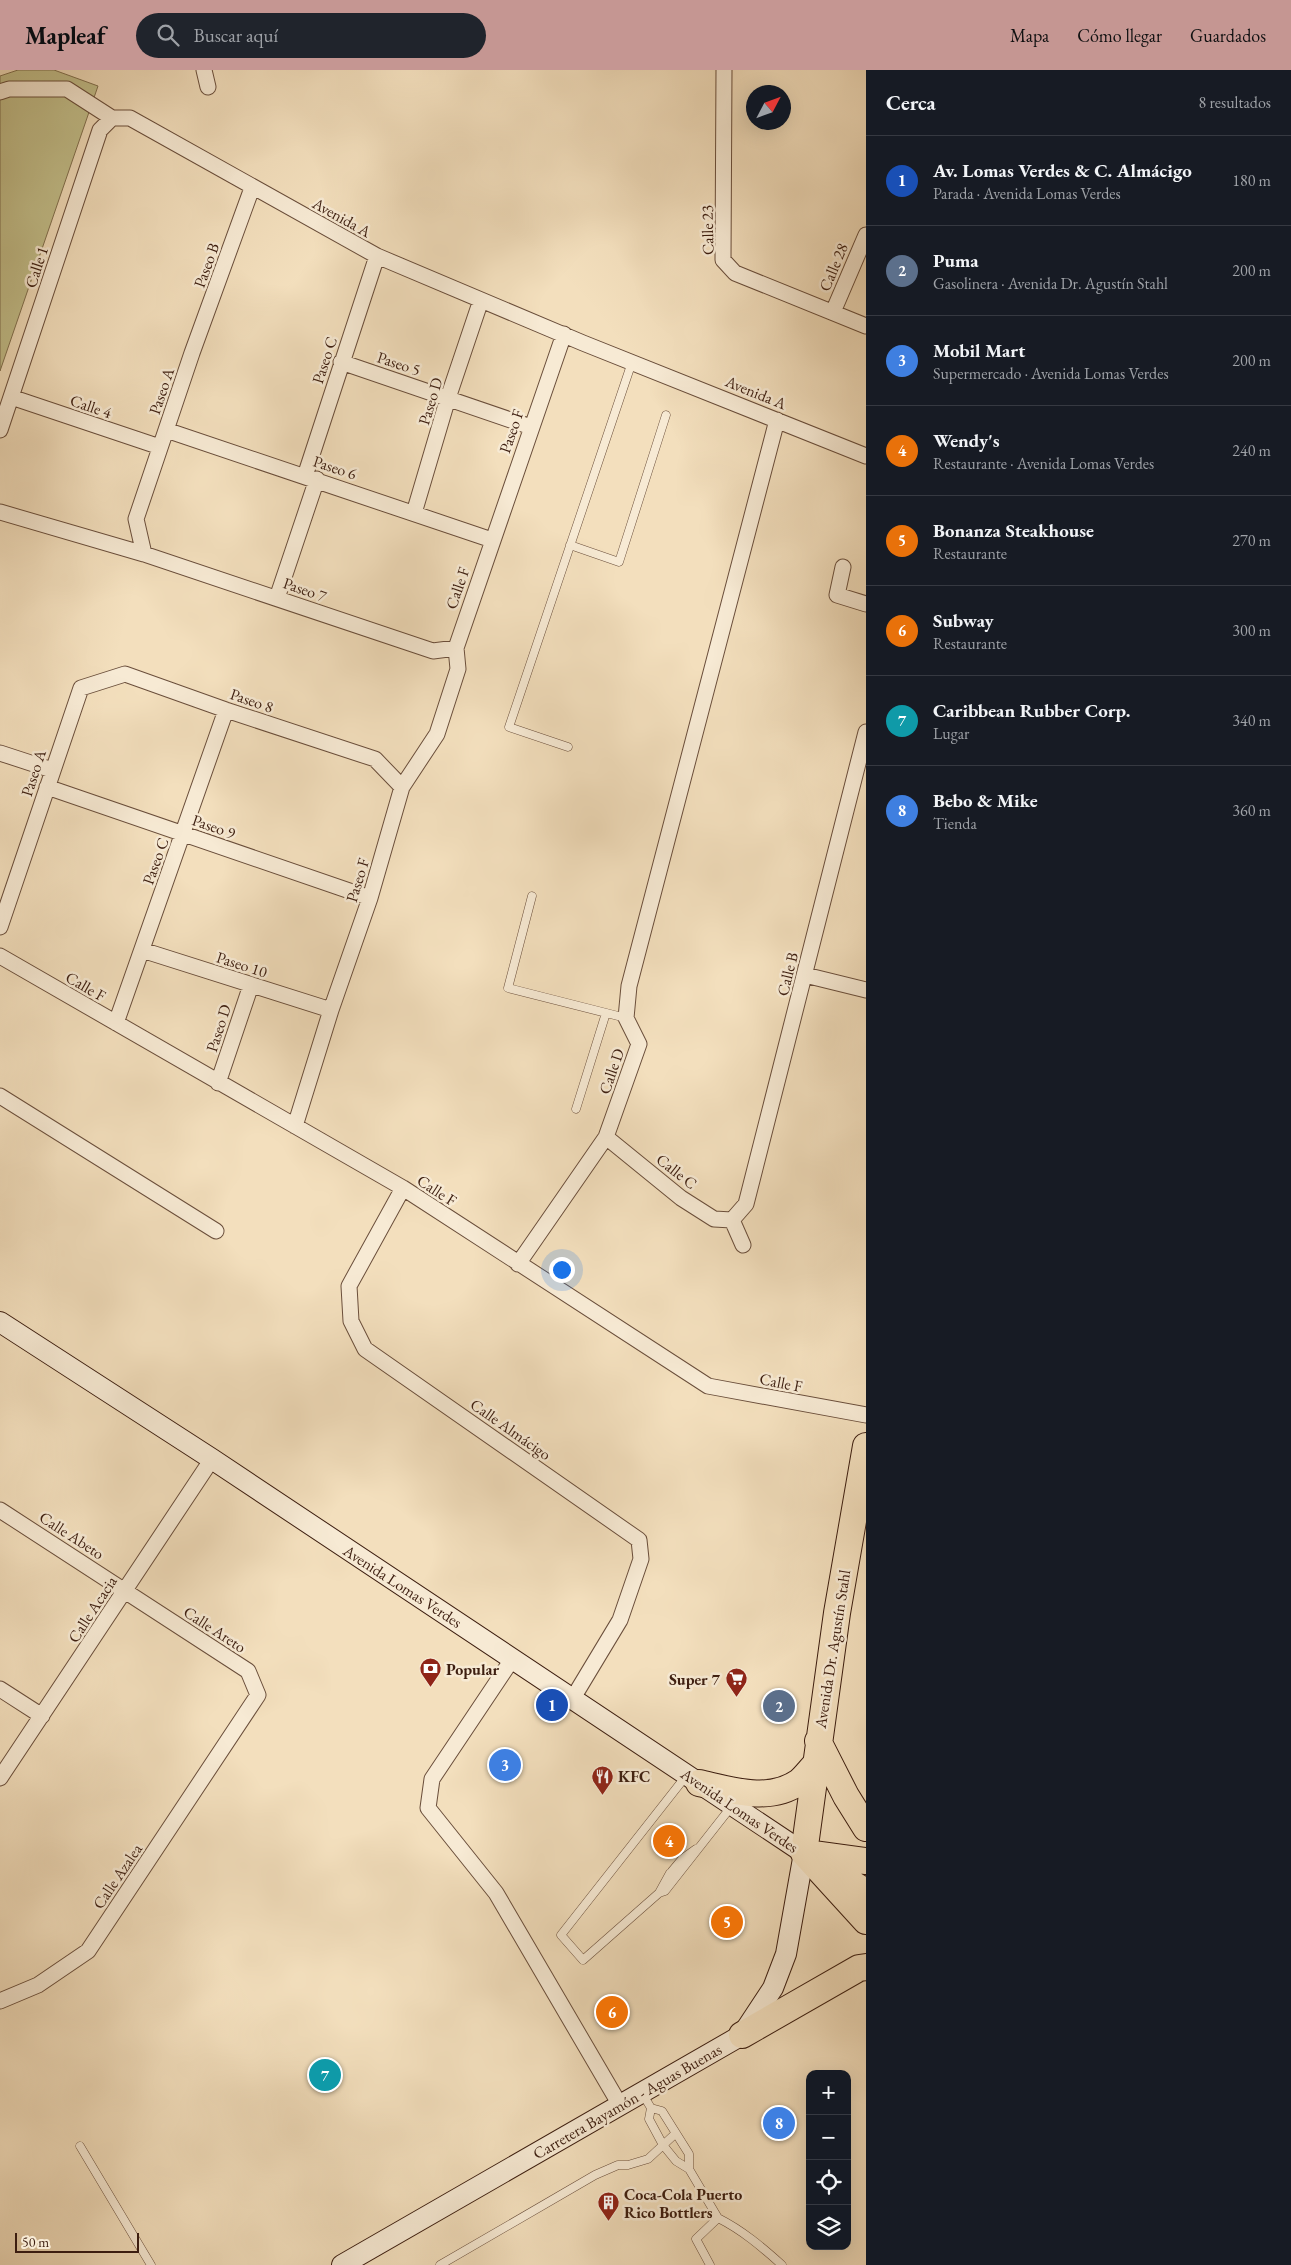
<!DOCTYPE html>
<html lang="es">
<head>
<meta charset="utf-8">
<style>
	body { margin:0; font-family:"EB Garamond",serif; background:#20242c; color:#f1f3f6 }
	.controls { position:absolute; right:15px; bottom:15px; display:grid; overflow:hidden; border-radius:10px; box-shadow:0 5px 20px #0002 }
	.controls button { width:45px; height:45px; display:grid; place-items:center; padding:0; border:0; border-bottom:1px solid #363941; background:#171b24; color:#f1f3f6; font:25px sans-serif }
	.compass { position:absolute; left:746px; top:15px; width:45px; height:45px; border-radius:50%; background:#171b24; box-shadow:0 5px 20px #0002; rotate:49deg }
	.scale { position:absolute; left:15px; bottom:12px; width:124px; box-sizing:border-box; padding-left:5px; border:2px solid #3d1e10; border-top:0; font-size:14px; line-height:18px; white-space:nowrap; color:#3d1e10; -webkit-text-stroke:4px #f7ead4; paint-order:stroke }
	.you { position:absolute; left:561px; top:1199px; width:18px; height:18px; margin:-12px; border:4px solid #fff; border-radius:50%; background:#1a73e8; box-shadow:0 0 0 8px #1a73e833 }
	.badge { display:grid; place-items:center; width:32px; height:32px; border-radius:50%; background:#c59692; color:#fff; font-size:16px; font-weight:700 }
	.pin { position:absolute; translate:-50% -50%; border:2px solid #fff; box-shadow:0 1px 5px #0006 }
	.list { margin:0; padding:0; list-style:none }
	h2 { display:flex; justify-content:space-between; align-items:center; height:65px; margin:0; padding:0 20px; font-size:21px }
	h2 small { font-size:16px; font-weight:400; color:#9ea1a6 }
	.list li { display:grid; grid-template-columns:32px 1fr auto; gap:15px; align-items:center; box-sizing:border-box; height:90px; padding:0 20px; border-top:1px solid #363941 }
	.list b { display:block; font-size:19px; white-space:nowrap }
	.list p { margin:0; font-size:16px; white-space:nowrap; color:#9ea1a6 }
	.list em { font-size:16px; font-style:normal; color:#9ea1a6 }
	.icon { flex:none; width:28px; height:28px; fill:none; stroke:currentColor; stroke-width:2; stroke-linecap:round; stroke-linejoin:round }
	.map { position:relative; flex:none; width:866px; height:2195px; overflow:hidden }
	header { display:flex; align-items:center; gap:30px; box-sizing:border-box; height:70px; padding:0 25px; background:#c59692; color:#111 }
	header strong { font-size:24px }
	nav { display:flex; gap:28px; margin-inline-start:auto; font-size:18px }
	.search { width:350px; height:45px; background:#20242c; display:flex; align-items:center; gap:12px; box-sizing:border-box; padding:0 18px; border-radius:28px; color:#9ea1a6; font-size:19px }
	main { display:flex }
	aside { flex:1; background:#171b24 }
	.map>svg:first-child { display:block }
</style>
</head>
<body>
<header>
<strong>Mapleaf</strong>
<div class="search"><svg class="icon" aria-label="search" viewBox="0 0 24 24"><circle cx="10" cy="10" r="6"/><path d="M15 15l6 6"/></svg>Buscar aquí</div>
<nav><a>Mapa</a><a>Cómo llegar</a><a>Guardados</a></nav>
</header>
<main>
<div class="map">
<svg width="866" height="2195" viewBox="0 0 866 2195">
	<rect width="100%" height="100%" fill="#f3dfbd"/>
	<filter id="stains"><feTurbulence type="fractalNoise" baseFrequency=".004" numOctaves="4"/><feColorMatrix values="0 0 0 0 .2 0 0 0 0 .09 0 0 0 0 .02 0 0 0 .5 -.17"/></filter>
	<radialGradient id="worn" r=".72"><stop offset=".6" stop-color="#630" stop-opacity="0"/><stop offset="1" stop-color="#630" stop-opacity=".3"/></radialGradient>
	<path fill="#c3c08c" stroke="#806f4e" d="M18 0H54L98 16 0 301V6Z"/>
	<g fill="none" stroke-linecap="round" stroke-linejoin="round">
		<defs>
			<path id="lane" d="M570 475 619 492 666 345
				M568 677 509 657 632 292
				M532 826 508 918 626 948
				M576 1039 606 943
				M686 1706 561 1865 583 1890 659 1823 665 1821 731 1737
				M672 1801 682 1789 696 1779
				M659 1823 670 1803
				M642 2023 651 2038 649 2049 663 2075 676 2091 689 2099 718 2148 696 2169 710 2195
				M651 2038 662 2041 689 2084V2099
				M80 2076 151 2195
				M718 2148C742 2160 762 2177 782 2195
				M440 2195 595 2105 618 2095H628L648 2089 675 2064"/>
			<path id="street" d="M204 0 208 17
				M724 0 723 190 735 203 866 256
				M0 22 9 19H67L112 48
				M112 48H130L377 186 583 273 866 386
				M833 242 866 165
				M341 292 531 357
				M11 327 160 377
				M0 360 100 60 112 48
				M166 360 492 470
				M305 406 377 186
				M0 442 144 484 433 581 456 578
				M414 443 448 328 481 230
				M144 484 136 449 192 283 252 118
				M843 497 837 525 866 534
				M277 528 317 409
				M0 683 52 700
				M47 717 370 828
				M0 857 81 618 125 604 226 640 375 689 402 717
				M142 880 331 940
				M0 886 403 1118 708 1316 866 1345
				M805 905 866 920
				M116 953 226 640
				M218 1013 251 915
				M0 1026 216 1161
				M295 1056 331 940 370 828 402 717 437 664 458 599 456 578 564 264
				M606 1067 681 1128 714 1149 732 1150
				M403 1118 349 1216 351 1251 365 1279 639 1470 641 1489 620 1550 573 1628
				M732 1150 746 1134 866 662
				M732 1150 743 1175
				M518 1194 606 1067 639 974 626 948 629 916 777 350
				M0 1440 248 1601 258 1625 88 1881 38 1915 0 1931
				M513 1588 432 1709 428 1738 496 1823 620 2035
				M0 1619 42 1646
				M0 1708 212 1389"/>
			<path id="secondary" d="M0 1252 212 1389 804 1783 786 1884 773 1918 742 1965 342 2195"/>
			<path id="highway" d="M818 1671 846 1726 866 1758
				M699 1713C731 1720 769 1733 799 1712 805 1707 810 1700 815 1695
				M804 1783 837 1543 866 1376
				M804 1783 866 1851
				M813 1784 866 1791
				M832 1801 866 1822
				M742 1965 859 1898 866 1897"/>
		</defs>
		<use href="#lane" stroke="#6a4e3b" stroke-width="9"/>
		<use href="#street" stroke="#6a4e3b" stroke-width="17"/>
		<use href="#secondary" stroke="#3d1e10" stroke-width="22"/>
		<use href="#highway" stroke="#3d1e10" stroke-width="28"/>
		<use href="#lane" stroke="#f7ead4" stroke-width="8"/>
		<use href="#street" stroke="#f7ead4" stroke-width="15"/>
		<use href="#secondary" stroke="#f7ead4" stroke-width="20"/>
		<use href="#highway" stroke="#f3dfbd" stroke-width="26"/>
	</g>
	<defs>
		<symbol id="bank-pin" viewBox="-11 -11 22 30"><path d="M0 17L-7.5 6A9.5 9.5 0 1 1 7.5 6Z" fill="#8f2418" stroke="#f7ead4"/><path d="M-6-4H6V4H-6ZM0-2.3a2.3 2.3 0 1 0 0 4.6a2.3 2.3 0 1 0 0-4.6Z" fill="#fff"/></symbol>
		<symbol id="supermarket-pin" viewBox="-11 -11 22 30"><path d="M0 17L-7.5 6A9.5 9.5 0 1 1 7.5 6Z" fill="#8f2418" stroke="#f7ead4"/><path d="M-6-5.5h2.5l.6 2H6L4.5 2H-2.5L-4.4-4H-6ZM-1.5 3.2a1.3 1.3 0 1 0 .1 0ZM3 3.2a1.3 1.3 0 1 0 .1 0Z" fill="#fff"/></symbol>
		<symbol id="restaurant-pin" viewBox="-11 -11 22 30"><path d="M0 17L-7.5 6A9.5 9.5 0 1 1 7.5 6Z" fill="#8f2418" stroke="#f7ead4"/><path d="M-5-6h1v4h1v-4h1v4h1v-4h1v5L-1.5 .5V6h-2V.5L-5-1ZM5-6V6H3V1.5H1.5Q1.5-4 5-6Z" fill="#fff"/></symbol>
		<symbol id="building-pin" viewBox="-11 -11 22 30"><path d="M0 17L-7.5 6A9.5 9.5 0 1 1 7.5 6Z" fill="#8f2418" stroke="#f7ead4"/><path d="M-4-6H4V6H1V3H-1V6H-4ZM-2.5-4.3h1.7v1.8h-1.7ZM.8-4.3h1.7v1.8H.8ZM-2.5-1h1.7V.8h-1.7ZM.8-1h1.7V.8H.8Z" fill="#fff"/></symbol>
	</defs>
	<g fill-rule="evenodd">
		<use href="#bank-pin" x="418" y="1586" width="25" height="34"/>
		<use href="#supermarket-pin" x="724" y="1596" width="25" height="34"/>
		<use href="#restaurant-pin" x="590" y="1694" width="25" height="34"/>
		<use href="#building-pin" x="596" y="2120" width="25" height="34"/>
	</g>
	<g text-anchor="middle" stroke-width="5" stroke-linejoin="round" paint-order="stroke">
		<g font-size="16" fill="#3d1e10" stroke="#f7ead4">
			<text transform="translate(342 147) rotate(29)" y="6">Avenida A</text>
			<text transform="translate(707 160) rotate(-91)" y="6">Calle 23</text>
			<text transform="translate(206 195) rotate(-70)" y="6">Paseo B</text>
			<text transform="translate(36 197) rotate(-72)" y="6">Calle 1</text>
			<text transform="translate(833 197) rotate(-67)" y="6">Calle 28</text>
			<text transform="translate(324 290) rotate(-72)" y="6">Paseo C</text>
			<text transform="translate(399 293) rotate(18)" y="6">Paseo 5</text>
			<text transform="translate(161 321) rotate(-71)" y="6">Paseo A</text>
			<text transform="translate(756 322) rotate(22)" y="6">Avenida A</text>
			<text transform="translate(430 331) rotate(-73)" y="6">Paseo D</text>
			<text transform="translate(91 336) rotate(19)" y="6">Calle 4</text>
			<text transform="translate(511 361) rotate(-71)" y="6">Paseo F</text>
			<text transform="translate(335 397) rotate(18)" y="6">Paseo 6</text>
			<text transform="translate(457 518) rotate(-71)" y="6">Calle F</text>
			<text transform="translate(305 519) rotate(19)" y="6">Paseo 7</text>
			<text transform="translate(252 630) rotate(19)" y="6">Paseo 8</text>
			<text transform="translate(33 703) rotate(-72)" y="6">Paseo A</text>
			<text transform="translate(214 756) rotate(19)" y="6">Paseo 9</text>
			<text transform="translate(155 791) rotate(-70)" y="6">Paseo C</text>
			<text transform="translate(357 810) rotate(-73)" y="6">Paseo F</text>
			<text transform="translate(242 894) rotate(18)" y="6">Paseo 10</text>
			<text transform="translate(787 904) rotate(-76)" y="6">Calle B</text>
			<text transform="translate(86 916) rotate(30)" y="6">Calle F</text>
			<text transform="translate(218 958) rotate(-72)" y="6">Paseo D</text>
			<text transform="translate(611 1001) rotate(-71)" y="6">Calle D</text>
			<text transform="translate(677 1101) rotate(38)" y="6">Calle C</text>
			<text transform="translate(437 1120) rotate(33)" y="6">Calle F</text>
			<text transform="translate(781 1312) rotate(11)" y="6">Calle F</text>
			<text transform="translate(511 1359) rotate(35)" y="6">Calle Almácigo</text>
			<text transform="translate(72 1465) rotate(33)" y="6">Calle Abeto</text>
			<text transform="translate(403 1516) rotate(33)" y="6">Avenida Lomas Verdes</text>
			<text transform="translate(92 1539) rotate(-57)" y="6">Calle Acacia</text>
			<text transform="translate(215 1559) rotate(33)" y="6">Calle Areto</text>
			<text transform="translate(832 1579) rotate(-81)" y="6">Avenida Dr. Agustín Stahl</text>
			<text transform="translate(740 1740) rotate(34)" y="6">Avenida Lomas Verdes</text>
			<text transform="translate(117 1806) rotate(-56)" y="6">Calle Azalea</text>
			<text transform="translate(627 2031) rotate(-30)" y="6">Carretera Bayamón - Aguas Buenas</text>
		</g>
		<g font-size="16" font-weight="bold" fill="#3d1e10" stroke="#f7ead4" text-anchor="start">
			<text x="446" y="1605">Popular</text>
			<text x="720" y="1615" text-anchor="end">Super 7</text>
			<text x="618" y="1712">KFC</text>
			<text x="624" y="2130">Coca-Cola Puerto<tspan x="624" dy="18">Rico Bottlers</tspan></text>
		</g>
	</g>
	<rect width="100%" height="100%" filter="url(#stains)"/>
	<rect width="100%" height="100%" fill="url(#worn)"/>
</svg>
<div class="controls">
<button>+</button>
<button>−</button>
<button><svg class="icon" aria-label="locate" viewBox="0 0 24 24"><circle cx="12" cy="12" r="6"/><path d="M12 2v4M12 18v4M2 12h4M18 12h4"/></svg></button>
<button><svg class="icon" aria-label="layers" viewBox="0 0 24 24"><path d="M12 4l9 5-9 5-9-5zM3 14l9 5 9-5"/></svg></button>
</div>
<svg class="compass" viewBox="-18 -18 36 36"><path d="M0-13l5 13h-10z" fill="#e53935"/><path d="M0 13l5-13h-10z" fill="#9ea1a6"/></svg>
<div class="scale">50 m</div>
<div class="you"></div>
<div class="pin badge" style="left:552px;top:1635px;background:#1a4fb4">1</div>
<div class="pin badge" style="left:779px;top:1636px;background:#5c6f8a">2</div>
<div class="pin badge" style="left:505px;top:1695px;background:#3f7fe0">3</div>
<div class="pin badge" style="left:669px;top:1771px;background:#e8710a">4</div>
<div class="pin badge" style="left:727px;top:1852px;background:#e8710a">5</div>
<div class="pin badge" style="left:612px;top:1942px;background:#e8710a">6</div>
<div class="pin badge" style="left:325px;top:2005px;background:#0f9aa8">7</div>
<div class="pin badge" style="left:779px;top:2053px;background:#3f7fe0">8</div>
</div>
<aside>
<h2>Cerca<small>8 resultados</small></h2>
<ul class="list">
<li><span class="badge" style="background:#1a4fb4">1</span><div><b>Av. Lomas Verdes &amp; C. Almácigo</b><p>Parada · Avenida Lomas Verdes</p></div><em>180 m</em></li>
<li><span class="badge" style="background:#5c6f8a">2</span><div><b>Puma</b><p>Gasolinera · Avenida Dr. Agustín Stahl</p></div><em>200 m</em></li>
<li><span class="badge" style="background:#3f7fe0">3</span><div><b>Mobil Mart</b><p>Supermercado · Avenida Lomas Verdes</p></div><em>200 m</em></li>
<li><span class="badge" style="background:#e8710a">4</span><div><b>Wendy's</b><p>Restaurante · Avenida Lomas Verdes</p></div><em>240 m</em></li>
<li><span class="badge" style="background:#e8710a">5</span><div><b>Bonanza Steakhouse</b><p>Restaurante</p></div><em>270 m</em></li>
<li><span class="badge" style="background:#e8710a">6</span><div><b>Subway</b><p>Restaurante</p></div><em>300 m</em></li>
<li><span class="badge" style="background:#0f9aa8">7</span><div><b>Caribbean Rubber Corp.</b><p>Lugar</p></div><em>340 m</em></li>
<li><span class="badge" style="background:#3f7fe0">8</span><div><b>Bebo &amp; Mike</b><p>Tienda</p></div><em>360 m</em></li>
</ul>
</aside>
</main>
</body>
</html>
